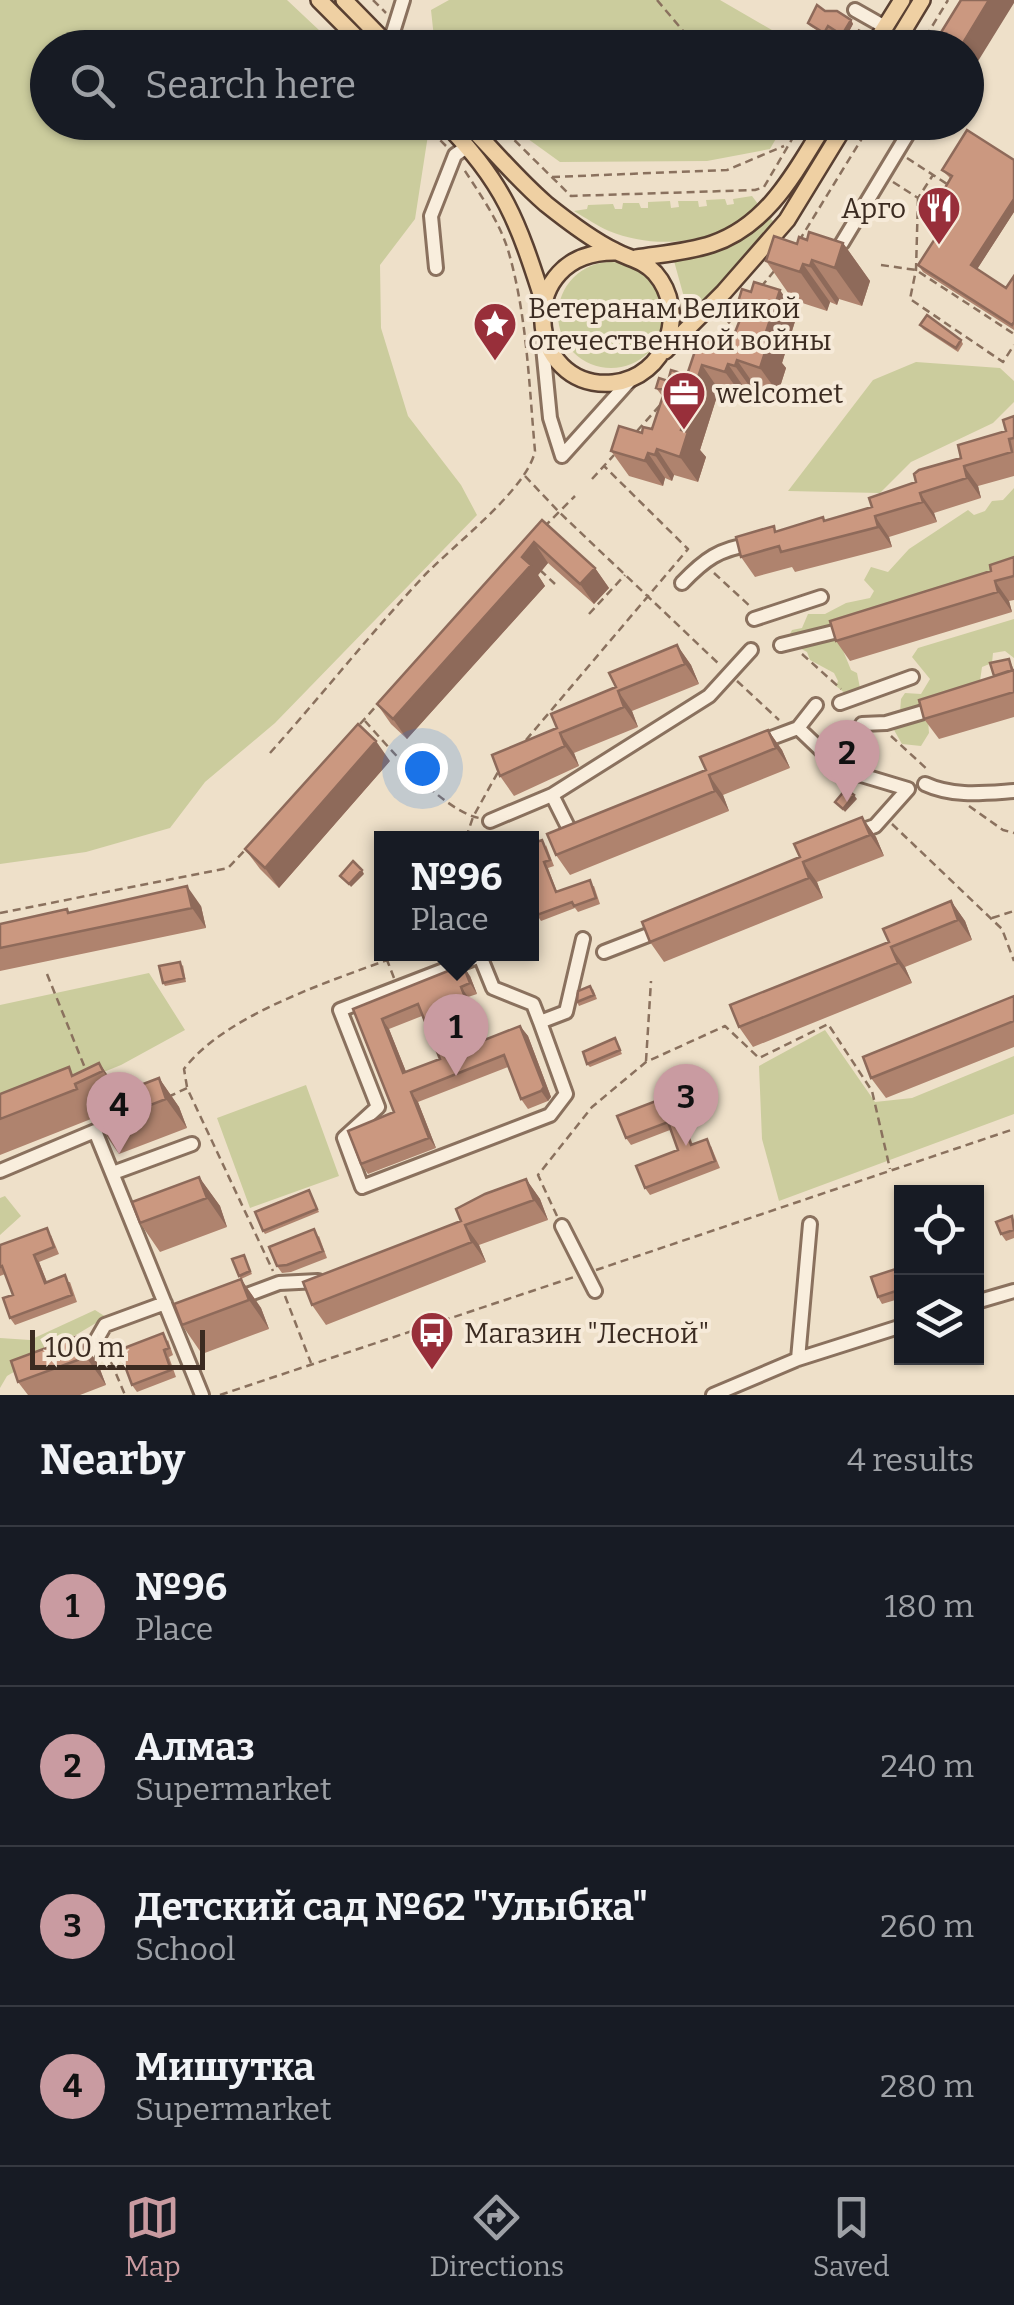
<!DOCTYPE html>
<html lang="en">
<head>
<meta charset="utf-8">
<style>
	body { margin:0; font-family:Bitter,serif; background:#242831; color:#f1f3f6 }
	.controls { position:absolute; right:30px; bottom:30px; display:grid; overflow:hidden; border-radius:0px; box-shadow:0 2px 8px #0004 }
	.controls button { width:90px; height:90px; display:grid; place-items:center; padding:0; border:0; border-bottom:2px solid #363941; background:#171b24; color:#f1f3f6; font:50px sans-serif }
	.scale { position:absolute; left:30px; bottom:25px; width:175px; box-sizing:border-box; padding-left:10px; border:5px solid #3b2b21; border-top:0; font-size:28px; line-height:35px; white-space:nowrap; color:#3b2b21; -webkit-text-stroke:8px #f6ead9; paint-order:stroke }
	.you { position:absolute; left:422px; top:768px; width:35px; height:35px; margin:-25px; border:8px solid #fff; border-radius:50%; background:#1a73e8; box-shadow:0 0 0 15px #1a73e833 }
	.badge { display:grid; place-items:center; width:65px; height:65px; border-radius:50%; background:#c99ba1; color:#111; font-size:32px; font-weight:700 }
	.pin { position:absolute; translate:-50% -82px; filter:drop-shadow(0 2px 5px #0008) }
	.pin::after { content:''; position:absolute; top:52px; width:35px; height:30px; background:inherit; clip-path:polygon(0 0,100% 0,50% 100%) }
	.popup { position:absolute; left:374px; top:831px; width:165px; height:130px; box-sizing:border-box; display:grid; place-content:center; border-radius:0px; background:#171b24; filter:drop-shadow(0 2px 8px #0005); font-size:32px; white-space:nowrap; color:#9ea1a6 }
	.popup b { font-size:38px; color:#f1f3f6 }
	.popup::after { content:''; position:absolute; left:50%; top:100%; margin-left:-20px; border:20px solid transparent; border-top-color:#171b24 }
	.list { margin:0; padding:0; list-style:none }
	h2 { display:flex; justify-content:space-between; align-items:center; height:130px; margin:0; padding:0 40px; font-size:42px }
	h2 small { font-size:32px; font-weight:400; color:#9ea1a6 }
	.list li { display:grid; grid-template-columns:65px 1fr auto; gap:30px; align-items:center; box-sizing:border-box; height:160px; padding:0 40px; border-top:2px solid #363941 }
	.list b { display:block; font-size:38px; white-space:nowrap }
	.list p { margin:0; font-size:32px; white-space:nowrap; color:#9ea1a6 }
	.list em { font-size:32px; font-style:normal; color:#9ea1a6 }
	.icon { flex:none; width:55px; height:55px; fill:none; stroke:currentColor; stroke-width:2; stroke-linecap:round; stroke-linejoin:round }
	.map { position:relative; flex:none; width:1014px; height:1395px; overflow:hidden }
	.search { position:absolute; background:#171b24; box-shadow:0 2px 8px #0004; left:30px; right:30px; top:30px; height:110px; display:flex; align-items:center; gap:25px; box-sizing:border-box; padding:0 35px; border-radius:55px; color:#9ea1a6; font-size:38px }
	.sheet { height:770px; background:#171b24 }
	nav { display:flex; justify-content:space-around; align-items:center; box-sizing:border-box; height:140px; border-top:2px solid #363941; background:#171b24; font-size:28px; color:#9ea1a6 }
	nav a { display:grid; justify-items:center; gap:5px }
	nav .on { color:#c99ba1 }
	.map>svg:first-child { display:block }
</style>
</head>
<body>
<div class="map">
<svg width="1014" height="1395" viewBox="0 0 1014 1395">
	<rect width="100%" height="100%" fill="#eee0c9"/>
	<path fill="#cbcc9d" d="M0 0H287L337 47 48 48V122H416L428 135 415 219 380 265 381 328 408 416 461 485 477 515 275 723 205 782 170 828 86 852 0 864Z
		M449 0H720L801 47H435L431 10Z
		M506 123H785L770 149 707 161 560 162Z
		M752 196 758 204C722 244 658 251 609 231 597 226 586 218 574 211L587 209 588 205 613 204 615 209H622L623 203H639L641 208H648V202L670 201 671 208 679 207 678 201H698L699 207 707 206 706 200 725 199 727 205 734 204 733 199Z
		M769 217 776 224 695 312 687 308 674 261 754 229Z
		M558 315a53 53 0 1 1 106 0a53 53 0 1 1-106 0Z
		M916 362 1000 368 1014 381V402L993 423 911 462 880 493 788 491 873 380Z
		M1014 488V569L842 648 851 670 857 673 860 688 846 694 836 686 838 681 834 673 810 660 807 652 796 646 790 634 792 630 802 628 808 614H825L846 603 870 598 874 591 864 580 871 567 888 572 909 549 968 510 974 515 985 511 992 501 1003 500Z
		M1014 619V658L1005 651 993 653 992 663 982 667 979 688 927 707 929 733 921 746 902 744 894 730V717L900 713 901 699 905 693 921 694 930 679 912 657 918 648Z
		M149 973 185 1030 121 1065 0 1114V1005Z
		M825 1030 875 1102 912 1098 1014 1056V1114L779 1201 762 1139 759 1066Z
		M306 1085 339 1176 250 1208 217 1118Z
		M5 1196 21 1216 0 1235V1198Z
		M95 1310 106 1317 7 1376 0 1388V1338L30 1340Z"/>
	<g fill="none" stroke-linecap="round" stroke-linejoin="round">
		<defs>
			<path id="minor" d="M855 10 885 27
				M389 45 403 0
				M842 243 915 122
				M436 268 431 216 455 155 468 146
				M542 337 550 418 562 456
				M562 456 633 377
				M682 583C705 559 719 549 752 544
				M754 619 821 597
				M781 645 846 629
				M840 703 912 677
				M862 724 886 723 937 708
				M798 728 841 769 908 789 875 826 858 832
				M758 743 798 728 816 705
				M925 784C953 797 984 793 1014 791
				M490 821 552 795
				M573 837 552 795 709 696 751 650
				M604 952 661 930
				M540 1022 533 1004 493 988 480 956 340 1010 378 1107 344 1138 362 1187 550 1115 566 1094 540 1022 566 1012 583 939
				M0 1171 95 1131 202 1395
				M113 1173 192 1144
				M562 1226 595 1291
				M236 1299 279 1283 318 1281
				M976 1302 1014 1291
				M798 1359 810 1224
				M80 1360 86 1358 105 1325 165 1303
				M713 1395 798 1359 902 1326"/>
			<path id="major" d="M319 0 367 48
				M344 0 391 48
				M872 48 902 0
				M893 48 922 0
				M444 122C504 182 518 222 543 300
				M466 122C492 149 517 179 546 204 566 220 592 240 615 251 630 259 643 260 655 273 689 312 667 377 613 383 525 391 513 251 615 252
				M636 258C661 254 688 252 712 244 769 225 796 170 826 122
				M665 351 724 292 787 220 847 122"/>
		</defs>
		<use href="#minor" stroke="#8a715e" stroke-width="18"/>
		<use href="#major" stroke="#594032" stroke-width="20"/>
		<path stroke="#8a715e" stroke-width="2.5" stroke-dasharray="8 5" stroke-linecap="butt" d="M373 0 386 13
			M657 0 684 32 706 42 710 48
			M406 33 420 48
			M850 48 861 26
			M919 48 948 0
			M422 122 446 146
			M496 122 571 196 755 190 764 187 802 122
			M907 158 947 184
			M552 177 727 170 784 146
			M893 182 918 198 933 175
			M918 198 916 270 910 299 1003 362 1014 345
			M799 241 872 122
			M881 265 916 270 1014 334
			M761 287 775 270
			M711 343 745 304
			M637 431 662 403
			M525 476 559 512 720 665
			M592 479 614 455
			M544 527 575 496
			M540 570 555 584
			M714 573 752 608
			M589 614 625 575
			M802 654 841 689
			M737 681 779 720
			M365 721C391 750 442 810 479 818
			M360 724 378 704
			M891 736 929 771
			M526 740 688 549 604 466
			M270 753C322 695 370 634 423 577 452 546 527 490 535 451 529 385 527 314 508 250 499 221 480 194 463 168
			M969 806 1003 830 1014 833
			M892 824 1002 929 1014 961
			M466 838 473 817 498 772
			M0 913 228 868 247 848
			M992 918 1014 911
			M47 974 87 1073
			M394 978 387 960 400 954
			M646 1061 651 981
			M187 1087 184 1069C224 1016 325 983 387 960
			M168 1097 187 1088 273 1271
			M557 1216 538 1175 592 1107 646 1062 725 1026 759 1058 828 1024 872 1091 890 1169
			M596 1270 1014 1129
			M285 1296 311 1363
			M106 1350 125 1395
			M220 1395 574 1277"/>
		<use href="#minor" stroke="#f9eedd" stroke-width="12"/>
		<use href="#major" stroke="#efd0a3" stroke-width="15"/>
	</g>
	<path fill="#af836e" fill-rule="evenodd" d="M825 11 851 20 853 24 845 39 831 30 826 36 810 26 808 23Z
		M1014 160V212L977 269 1006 288 1014 276V330L923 272 918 265 953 210 943 204 939 198 951 179 942 170Z
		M807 240 843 243 870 281 862 306 839 299 837 305 830 302 827 311 793 300 766 261 797 244Z
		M739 299 797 315 782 363 786 368 778 393 755 386 753 391 745 389 743 397 719 390 700 450 706 457 698 482 674 475 672 481 665 478 663 486 629 476 611 451 642 433 652 429 663 397 656 388 668 381 687 375 722 344 732 340 745 308Z
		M920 325 961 340 963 344 958 352 923 329Z
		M1014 416V476L978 486 981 498 934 513 937 522 889 537 892 547 795 572 792 567 755 577 741 557 777 531 823 517 825 521 872 507 1006 431Z
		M542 520 595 568 609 588 594 604 548 563 538 575 545 586 407 739 391 724 377 704Z
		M1014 557V600L1009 601 1012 612 850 661 836 641 991 571Z
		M677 645 691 665 699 684 632 711 638 727 574 753 579 766 514 796 500 776 557 728Z
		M1009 659 1014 670V717L939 739 924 719 994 676Z
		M768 730 782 750 790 768 723 795 729 811 570 875 556 855 706 770Z
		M390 761 279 888 260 869 245 849Z
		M862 817 876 837 884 856 817 882 823 898 664 962 650 942 800 857Z
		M546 845 554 866 548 868 557 892 594 886 600 904 578 912 575 908 541 921 537 915Z
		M951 901 965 921 972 940 905 967 912 983 753 1047 739 1027 889 942Z
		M201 906 206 928 0 971V924L67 909 70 913Z
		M183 965 186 982 165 986 163 983Z
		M470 976 477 994 468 997 485 1040 520 1026 528 1036 551 1097 548 1101 528 1109 521 1099 508 1067 418 1102 436 1148 368 1174 361 1164 394 1112 353 1009ZM422 1016 440 1059 406 1072 389 1029Z
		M593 989 597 999 579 1006 577 1002Z
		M1014 996V1047L886 1098 871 1078Z
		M615 1038 622 1054 590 1067 587 1064Z
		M99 1063 120 1093 159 1078 179 1107 187 1128 119 1154 99 1125 96 1117 0 1155V1094L74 1075Z
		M692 1096 700 1118 685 1124 693 1145 711 1146 720 1168 650 1195 645 1188 678 1150 670 1130 631 1145 626 1138Z
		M199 1177 220 1206 227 1227 160 1252 140 1223Z
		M526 1179 540 1199 548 1220 479 1245 486 1262 326 1325 312 1305 461 1221Z
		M309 1190 319 1212 265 1234 263 1231Z
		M1012 1216 1014 1220V1238L1006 1241 1001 1234Z
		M51 1235 59 1254 39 1262 47 1282H70L77 1302 15 1325 10 1318 13 1295 5 1274 0 1276V1245Z
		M319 1236 327 1258 291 1272 282 1273 277 1266Z
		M244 1255 252 1274 241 1279 239 1276Z
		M902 1267V1298L882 1304 878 1297Z
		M241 1279 261 1308 269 1329 202 1354 182 1325Z
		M78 1336 98 1364 106 1385 80 1395H28L18 1382Z
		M168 1340 173 1355 169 1357 176 1377 137 1392 132 1385Z"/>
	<path fill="#8e6a5a" d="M989 0H1014V3L967 79 966 48H960Z
		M851 20 853 24 845 39 842 35Z
		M1014 199V212L976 271 971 265Z
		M843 243 870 281 862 306 835 268Z
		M812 260 839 299 837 305 810 266Z
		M803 264 830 302 827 311 800 272Z
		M780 290 797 315 782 363 786 368 778 393 760 368 763 341Z
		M737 360 755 386 753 391 735 366Z
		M728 364 745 389 743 397 725 372Z
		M702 365 719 390 700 450 706 457 698 482 680 457 681 430Z
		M657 449 674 475 672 481 655 455Z
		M648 453 665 478 663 486 645 461Z
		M964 466 978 486 981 498 967 478Z
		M920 493 934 513 937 522 923 502Z
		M875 516 889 537 892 547 878 527Z
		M534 542 548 563 538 575 545 586 407 739 393 719Z
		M595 568 609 588 594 604 580 584Z
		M995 581 1009 601 1012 612 998 592Z
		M677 645 691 665 699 684 685 664Z
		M618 691 632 711 638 727 624 707Z
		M768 730 782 750 790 768 776 748Z
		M560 733 574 753 579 766 565 746Z
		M376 741 390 761 279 888 265 868Z
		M709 775 723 795 729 811 715 791Z
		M854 795 857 799 845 812 843 809Z
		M862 817 876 837 884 856 870 835Z
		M803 862 817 882 823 898 809 878Z
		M362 870 364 874 351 887 349 884Z
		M187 886 201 906 206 928 192 908Z
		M951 901 965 921 972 940 958 920Z
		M891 947 905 967 912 983 898 963Z
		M463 965 470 976 477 994 470 983Z
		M461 987 468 997 489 1051 482 1041Z
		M382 1019 389 1029 411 1084 403 1073Z
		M520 1026 528 1036 551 1097 548 1101 541 1091Z
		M99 1063 119 1091 123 1099 103 1071Z
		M159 1078 179 1107 187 1128 166 1099Z
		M687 1089 692 1096 700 1118 696 1111Z
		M411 1092 418 1102 436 1148 429 1138Z
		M199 1177 220 1206 227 1227 207 1198Z
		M526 1179 540 1199 548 1220 534 1200Z
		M465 1225 479 1245 486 1262 472 1242Z
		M34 1255 39 1262 50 1290 45 1283Z
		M241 1279 261 1308 269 1329 249 1300Z
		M78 1336 98 1364 106 1385 86 1357Z"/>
	<path fill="#cb9880" stroke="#8e6a5a" stroke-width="2.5" fill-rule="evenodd" d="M961 0H989L960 48H934L932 47Z
		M817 5 825 11H837L851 20 842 35 828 26 824 33 808 23Z
		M967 130 1014 160V199L971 265 1006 288 1014 276V322L1012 325 918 265 955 208 939 198 952 176 942 170Z
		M809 232 843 243 835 268 812 260 810 266 803 264 800 272 766 261 774 236 797 244 799 237 807 240Z
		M754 282 780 290 763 341 768 343 760 368 737 360 735 366 728 364 725 372 702 365 681 430 688 432 680 457 657 449 655 455 648 453 645 461 611 451 619 426 642 433 643 427 652 429 665 390 656 388 659 378 668 381 671 370 687 375 700 336 722 344 724 338 732 340 747 302 739 299 742 289 751 292Z
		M927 315 961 340 956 348 920 325Z
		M1014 416V438L1009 439 1012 452 964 466 967 478 920 493 923 502 875 516 878 527 781 552 779 546 741 557 736 537 774 526 775 532 823 517 824 521 872 507 869 498 916 482 914 474 919 470 961 458 958 445 1006 431 1003 420Z
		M542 520 595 568 580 584 534 542 522 557 531 565 393 719 377 704Z
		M1014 557V576L995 581 998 592 836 641 830 621 991 571 990 565Z
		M677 645 685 664 618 691 624 707 560 733 565 746 500 776 492 755 557 728 551 714 616 687 609 673Z
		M1009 659 1012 670 994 676 990 663Z
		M1014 670V692L924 719 919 700Z
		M358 724 376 741 265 868 245 849Z
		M768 730 776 748 709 775 715 791 556 855 547 834 706 770 700 757Z
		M846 789 854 795 843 809 835 802Z
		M862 817 870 835 803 862 809 878 650 942 642 922 800 857 794 844Z
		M542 840 550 860 544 862 556 892 590 880 596 898 574 906 572 902 537 915 531 899V844Z
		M353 861 362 870 349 884 340 876Z
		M187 886 192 908 0 948V924L67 909 68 913Z
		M951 901 958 920 891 947 898 963 739 1027 730 1005 889 942 883 929Z
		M180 962 184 978 163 983 159 966Z
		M463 965 470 983 461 987 482 1041 520 1026 544 1087 541 1091 521 1099 504 1055 411 1092 429 1138 361 1164 348 1131 394 1112 353 1009ZM418 1004 440 1059 403 1073 382 1019Z
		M590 986 594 995 577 1002 578 991Z
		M1014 996V1021L871 1078 863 1057Z
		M615 1038 620 1050 587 1064 583 1052Z
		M99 1063 103 1071 75 1084 77 1089 0 1119V1094L69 1067 72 1076Z
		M159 1078 166 1099 99 1125 91 1104Z
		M687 1089 696 1111 680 1117 691 1145 707 1139 715 1161 645 1188 636 1166 678 1150 668 1122 626 1138 617 1116Z
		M199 1177 207 1198 140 1223 132 1202Z
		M526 1179 534 1200 465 1225 472 1242 312 1305 303 1282 461 1221 456 1209 485 1194Z
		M309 1190 317 1209 263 1231 255 1212Z
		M1012 1216 1014 1230 1001 1234 996 1222Z
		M47 1228 54 1247 34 1255 45 1283 65 1275 72 1295 10 1318 3 1298 13 1295 2 1266 0 1267V1245Z
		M314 1229 323 1251 287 1265 277 1266 269 1247Z
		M244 1255 250 1271 239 1276 232 1259Z
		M902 1267V1289L878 1297 871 1277Z
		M241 1279 249 1300 182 1325 174 1304Z
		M163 1333 169 1348 164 1350 171 1370 132 1385 119 1350Z
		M78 1336 86 1357 18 1382 11 1361Z"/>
	<defs>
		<symbol id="restaurant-pin" viewBox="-11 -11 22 30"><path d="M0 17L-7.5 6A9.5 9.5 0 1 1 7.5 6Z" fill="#982f3a" stroke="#f6ead9"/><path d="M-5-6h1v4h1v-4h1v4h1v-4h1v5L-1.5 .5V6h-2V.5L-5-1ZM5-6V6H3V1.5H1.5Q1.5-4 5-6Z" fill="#fff"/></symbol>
		<symbol id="sight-pin" viewBox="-11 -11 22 30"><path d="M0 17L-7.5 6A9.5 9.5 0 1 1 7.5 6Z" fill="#982f3a" stroke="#f6ead9"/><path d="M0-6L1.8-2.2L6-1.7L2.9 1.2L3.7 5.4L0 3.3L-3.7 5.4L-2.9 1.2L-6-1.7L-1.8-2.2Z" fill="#fff"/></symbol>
		<symbol id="office-pin" viewBox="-11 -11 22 30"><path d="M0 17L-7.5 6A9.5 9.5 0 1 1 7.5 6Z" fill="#982f3a" stroke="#f6ead9"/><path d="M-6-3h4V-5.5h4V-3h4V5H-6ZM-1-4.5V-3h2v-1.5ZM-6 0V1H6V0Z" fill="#fff"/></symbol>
		<symbol id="bus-pin" viewBox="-11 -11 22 30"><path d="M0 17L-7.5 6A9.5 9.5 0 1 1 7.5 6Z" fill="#982f3a" stroke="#f6ead9"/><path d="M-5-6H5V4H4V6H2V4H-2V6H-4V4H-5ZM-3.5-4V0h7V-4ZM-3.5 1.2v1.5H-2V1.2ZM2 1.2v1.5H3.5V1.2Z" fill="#fff"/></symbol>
	</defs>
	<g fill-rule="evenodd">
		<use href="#restaurant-pin" x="914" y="183" width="50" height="68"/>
		<use href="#sight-pin" x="470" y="299" width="50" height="68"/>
		<use href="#office-pin" x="659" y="368" width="50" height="68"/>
		<use href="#bus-pin" x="407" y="1308" width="50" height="68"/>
	</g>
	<g text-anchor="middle" stroke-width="8" stroke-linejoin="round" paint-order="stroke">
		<g font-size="28" fill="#3b2b21" stroke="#f6ead9" text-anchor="start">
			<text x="906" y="218" text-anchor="end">Арго</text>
			<text x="528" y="318">Ветеранам Великой<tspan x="528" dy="32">отечественной войны</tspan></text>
			<text x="716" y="403">welcomet</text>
			<text x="464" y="1343">Магазин "Лесной"</text>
		</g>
	</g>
</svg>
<div class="controls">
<button><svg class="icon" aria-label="locate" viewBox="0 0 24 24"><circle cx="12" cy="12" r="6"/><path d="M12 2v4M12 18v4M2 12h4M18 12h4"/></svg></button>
<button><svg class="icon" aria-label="layers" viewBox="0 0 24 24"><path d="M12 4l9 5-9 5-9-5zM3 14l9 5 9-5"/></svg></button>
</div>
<div class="scale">100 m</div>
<div class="you"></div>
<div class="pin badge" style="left:456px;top:1076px">1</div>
<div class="popup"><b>№96</b>Place</div>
<div class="pin badge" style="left:847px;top:802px">2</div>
<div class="pin badge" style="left:686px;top:1146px">3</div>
<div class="pin badge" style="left:119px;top:1154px">4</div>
<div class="search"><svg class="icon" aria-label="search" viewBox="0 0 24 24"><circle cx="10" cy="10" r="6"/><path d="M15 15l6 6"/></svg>Search here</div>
</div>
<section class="sheet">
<h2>Nearby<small>4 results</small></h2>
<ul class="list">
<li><span class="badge">1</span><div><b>№96</b><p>Place</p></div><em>180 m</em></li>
<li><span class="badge">2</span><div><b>Алмаз</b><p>Supermarket</p></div><em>240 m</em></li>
<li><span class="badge">3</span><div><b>Детский сад №62 &quot;Улыбка&quot;</b><p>School</p></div><em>260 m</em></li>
<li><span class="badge">4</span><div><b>Мишутка</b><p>Supermarket</p></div><em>280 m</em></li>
</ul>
</section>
<nav>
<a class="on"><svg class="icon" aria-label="map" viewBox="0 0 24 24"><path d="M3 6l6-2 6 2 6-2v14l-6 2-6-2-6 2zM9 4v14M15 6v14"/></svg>Map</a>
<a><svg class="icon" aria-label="directions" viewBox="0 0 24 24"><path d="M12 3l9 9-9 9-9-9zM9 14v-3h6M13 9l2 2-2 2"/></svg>Directions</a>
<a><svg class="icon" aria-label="saved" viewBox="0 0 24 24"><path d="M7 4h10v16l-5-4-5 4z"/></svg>Saved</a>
</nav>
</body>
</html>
